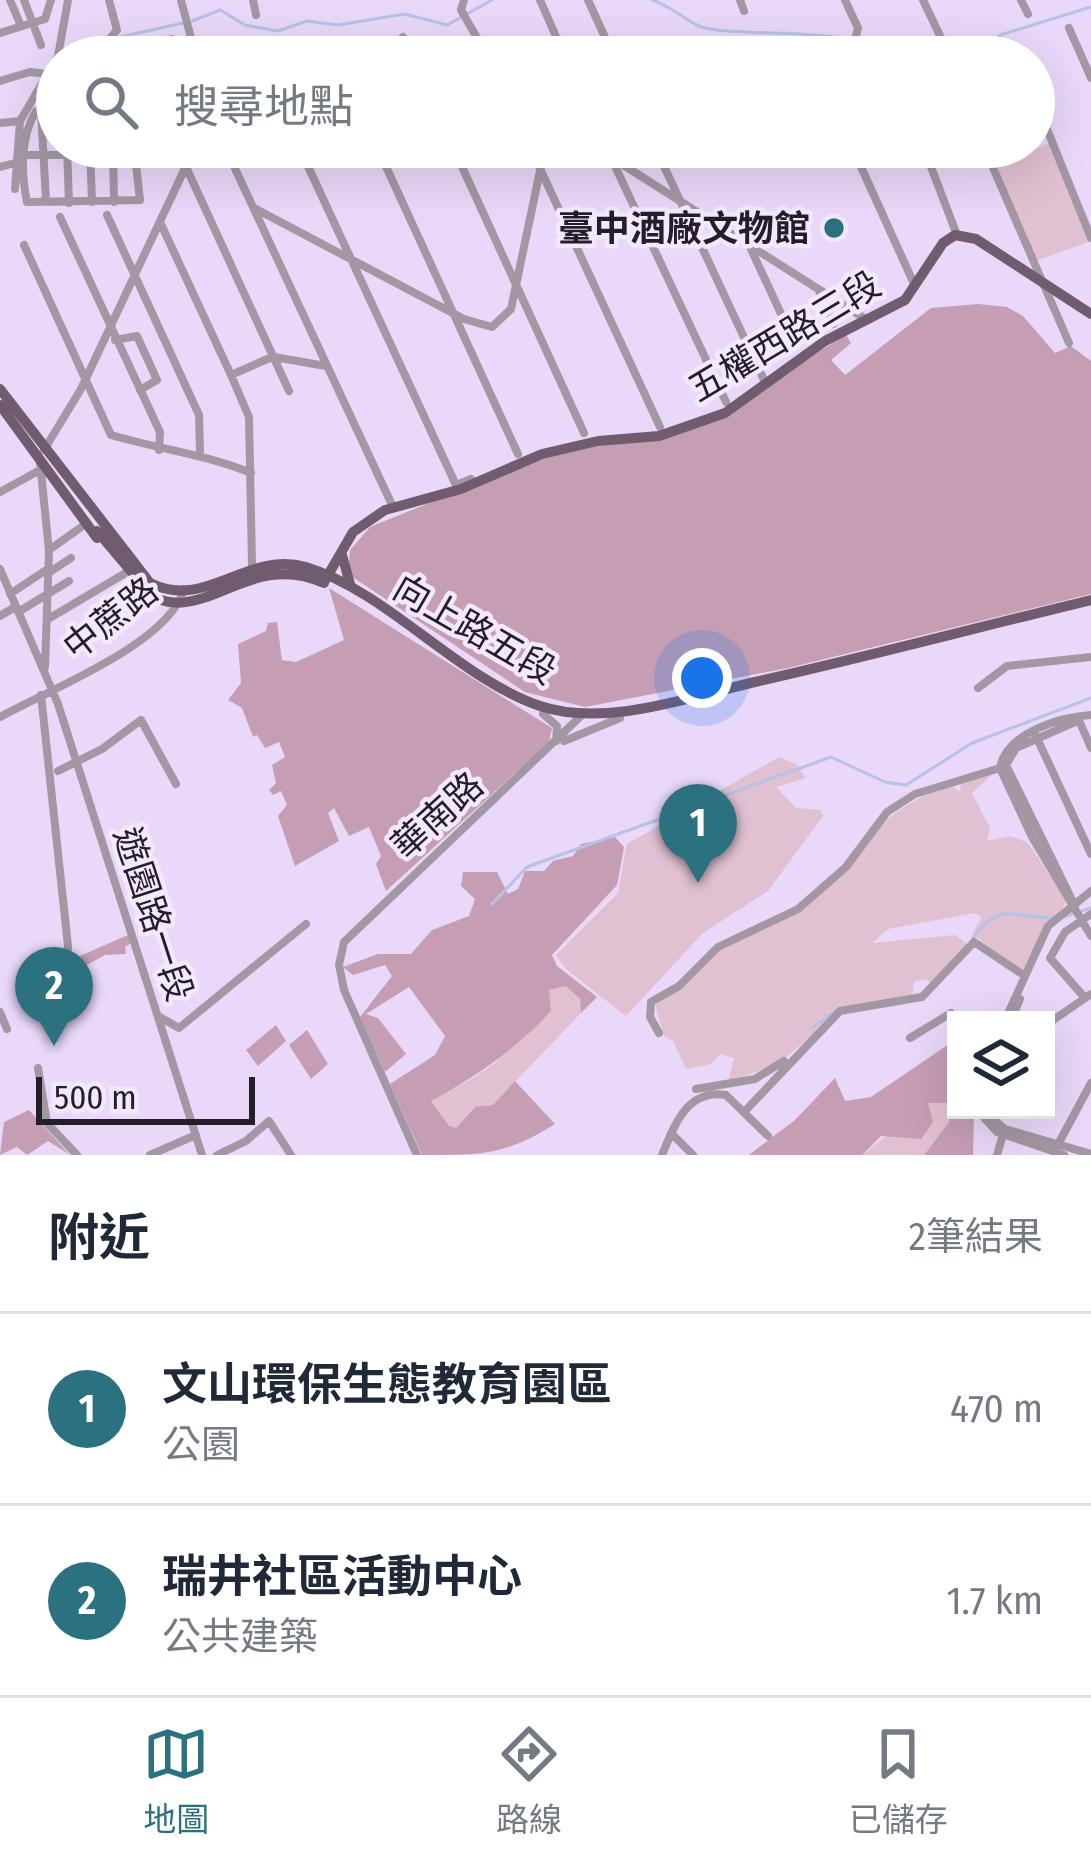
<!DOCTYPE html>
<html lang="zh-TW">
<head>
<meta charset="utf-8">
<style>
	body { margin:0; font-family:"Fira Sans Condensed","Noto Sans TC",sans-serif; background:#f2f2f3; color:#1f2937 }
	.controls { position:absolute; right:36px; bottom:36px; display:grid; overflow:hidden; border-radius:0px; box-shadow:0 12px 48px #0002 }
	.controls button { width:108px; height:108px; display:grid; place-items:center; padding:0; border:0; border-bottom:3px solid #e0e1e3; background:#fff; color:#1f2937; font:60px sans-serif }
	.scale { position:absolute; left:36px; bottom:30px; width:219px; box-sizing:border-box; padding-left:12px; border:6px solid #241e2a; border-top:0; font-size:33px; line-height:42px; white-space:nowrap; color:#241e2a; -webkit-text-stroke:9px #f3e8fd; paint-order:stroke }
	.you { position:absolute; left:702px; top:678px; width:42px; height:42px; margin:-30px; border:9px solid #fff; border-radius:50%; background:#1a73e8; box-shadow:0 0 0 18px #1a73e833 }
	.badge { display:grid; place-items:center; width:78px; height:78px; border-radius:50%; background:#2c7180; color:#fff; font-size:39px; font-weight:700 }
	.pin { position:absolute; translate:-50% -99px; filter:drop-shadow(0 3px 6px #0008) }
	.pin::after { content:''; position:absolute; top:63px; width:42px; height:36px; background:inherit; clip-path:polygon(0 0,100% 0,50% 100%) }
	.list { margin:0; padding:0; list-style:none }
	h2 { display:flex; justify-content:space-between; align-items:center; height:156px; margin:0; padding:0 48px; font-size:51px }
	h2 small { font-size:39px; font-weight:400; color:#747a83 }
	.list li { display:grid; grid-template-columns:78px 1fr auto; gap:36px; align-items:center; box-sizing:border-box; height:192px; padding:0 48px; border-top:3px solid #e0e1e3 }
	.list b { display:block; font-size:45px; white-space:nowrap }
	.list p { margin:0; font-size:39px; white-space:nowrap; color:#747a83 }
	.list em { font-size:39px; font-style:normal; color:#747a83 }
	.icon { flex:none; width:66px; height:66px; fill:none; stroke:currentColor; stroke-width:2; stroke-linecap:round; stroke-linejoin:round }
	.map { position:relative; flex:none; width:1091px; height:1155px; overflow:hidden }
	.search { position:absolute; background:#fff; box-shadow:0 12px 48px #0002; left:36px; right:36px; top:36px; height:132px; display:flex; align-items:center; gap:30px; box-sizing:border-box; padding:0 42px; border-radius:66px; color:#747a83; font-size:45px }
	.sheet { height:540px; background:#fff }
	nav { display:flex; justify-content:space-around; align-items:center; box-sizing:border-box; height:168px; border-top:3px solid #e0e1e3; background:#fff; font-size:33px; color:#747a83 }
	nav a { display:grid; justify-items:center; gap:6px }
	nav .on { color:#2c7180 }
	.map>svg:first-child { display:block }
</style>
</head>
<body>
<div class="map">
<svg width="1091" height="1155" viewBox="0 0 1091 1155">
	<rect width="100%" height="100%" fill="#e9d8f9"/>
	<path fill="#e1c0d1" d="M1052 142 1091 241 1035 261 993 168Z
		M779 757 796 764 806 778 776 787 796 808 821 810 823 816 768 891 703 933 626 1016 566 969 556 955 618 893 627 844Z
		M996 771 972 793 990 828 987 841 1011 836 1028 843 1067 901 1028 969 1022 972 972 934 982 917 975 913 888 929 872 943 955 935 968 945 933 985 926 979 914 982 912 998 840 1012 778 1064 728 1082 734 1058 720 1054 711 1064 686 1069 673 1041 664 1036 655 1004C683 988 700 959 725 946 750 933 776 926 799 909 865 863 869 807 953 787L961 792 960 785Z
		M566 986 580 999 581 1013 493 1105 474 1107 456 1128 449 1127 431 1100C488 1073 523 1049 549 990Z
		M941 1100 948 1102 949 1122 924 1155H862L928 1103Z"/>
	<path fill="#c59eb3" d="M978 304 1007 307 1023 316 1055 353 1071 346 1091 361V594L788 668 585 707 525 692 348 574 350 550 370 527 545 456 692 429 846 335 851 343 831 360 845 375 931 308Z
		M329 588 552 728 549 742 386 891 376 864 381 856 369 827 349 836 334 808 328 813 339 841 295 866 278 816 287 805 281 791 273 795 269 790 276 783 272 765 285 757 279 742 265 748 257 735 253 737 242 708 228 700 241 683 238 644 266 631 268 623 277 622 282 660 296 662 344 640Z
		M615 837 624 847 617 885 552 955 557 966 597 997 581 1013 580 999 566 986 549 990 551 1011C516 1049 477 1076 431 1101L449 1126 456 1128 475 1107 493 1105 515 1081 555 1124C505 1155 484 1155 422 1155L390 1084 435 1055 445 1036 409 987 366 1014 378 1018 406 1054 385 1072 360 1017 392 976 385 965 353 975 343 967 378 954H411L432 930 469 916 475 899 461 886 463 872H497L508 894 518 889 525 871H544L553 861 573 856 581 844Z
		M128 935 134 941 125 947 126 954 105 955 74 972 73 959Z
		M276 1025 286 1041 258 1066 246 1050Z
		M307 1030 328 1064 311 1079 289 1045Z
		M949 1044H956V1110L974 1113 973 1155H924L949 1122 948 1103H928L933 1122 921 1139 881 1136 862 1155H749L795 1120 835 1078 845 1101 871 1097Z
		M29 1110 70 1155 48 1141 27 1155 17 1147 0 1155 4 1122Z"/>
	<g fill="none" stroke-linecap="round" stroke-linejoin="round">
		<path stroke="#b6c2e7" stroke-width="3" d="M652 0C673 6 690 26 710 29 756 37 858 26 892 57
			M192 21 220 10 245 25 278 31 307 21 338 25 405 14 447 25 492 0
			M120 37 183 23
			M984 57 1000 35 1091 7
			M492 904 527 867 831 757 885 782 906 785 972 743 1091 698
			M1063 917 1091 908
			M973 938C1000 900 1015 918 1054 918
			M813 1027 840 1008"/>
		<path stroke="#a397a3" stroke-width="8" d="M10 0 21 26
			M24 0 41 45
			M181 0 196 57
			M253 0 256 15
			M464 0 461 10 488 57
			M540 0 565 57
			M588 0 614 57
			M740 0 744 11
			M923 0 950 57
			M1021 0 1028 14
			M1069 28 1091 78
			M0 33 45 19 51 0
			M403 37 412 57
			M323 42 335 57
			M250 43 258 57
			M1016 52 1018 57
			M59 54 108 41 117 30 109 0
			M58 56 68 0
			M98 57 172 39 179 57
			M809 57 815 47 853 48 858 28 845 0
			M0 81 30 72 47 74
			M1034 97 1091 238
			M57 108 36 111C20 137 21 173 27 202L140 200 134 147
			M41 110 46 201
			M0 123 20 121
			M67 147 69 203
			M90 147 92 202
			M113 147 114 202
			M225 147 393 507
			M299 147 456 485 471 479
			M377 147 518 454
			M453 147 584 433
			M542 147H530L660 427
			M595 147 867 320
			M606 147 726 402
			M655 147 763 378
			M852 147 915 286
			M984 147 1069 343
			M24 155H162L186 167 289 391
			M928 159 957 235
			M0 167 15 163
			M15 189 20 121 57 58
			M254 208 464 319 492 327 511 309 545 147
			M107 215 199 415 200 451
			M60 217 160 432 159 450
			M160 222 231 375 272 357
			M24 245 111 435C159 449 204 454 251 473
			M750 247 795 344
			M819 291 833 324
			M115 340 137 336 157 380 140 390
			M274 357 326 366
			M231 375 249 417 252 564
			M44 450 81 389 195 147
			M40 462 49 551 45 667
			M0 492 42 469
			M49 550 87 523
			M0 569 58 704 202 1155
			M47 574 71 558
			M10 594 46 570
			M18 612 69 581
			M0 616 15 607
			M48 619 124 574
			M978 688 1007 666 1091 657
			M41 695 68 946 66 985
			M543 714 557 726 556 741
			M1091 715C1060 717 1006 733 1000 768L1032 837 1091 936
			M0 717C48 690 169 644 184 589
			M1078 718 1091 748
			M1075 722 1016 748 1006 765 1075 906
			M1035 734 1091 854
			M564 741 620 718
			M58 771 102 749 141 720 176 784
			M1085 998 1050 958 1065 932 1091 914
			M0 1012 7 1029
			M158 1016 179 1028 306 924
			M1005 1020 1048 926 1091 891
			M1011 1020 1020 999
			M1046 1025 1091 994
			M659 1033 650 1017 651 1002 679 986 718 947 798 909 846 867 887 812 915 794 1000 768
			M910 1038 951 1013
			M38 1068 47 1123 77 1155
			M696 1089 755 1079 784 1061
			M977 1110 997 1132 1064 1155
			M982 1110 1005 1129 1091 1154
			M745 1111 840 1011 922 997 974 942 1025 976
			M671 1133 693 1155
			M1055 1150 1091 1083
			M150 1155 196 1135
			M217 1155 246 1141 269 1121 291 1155
			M417 1155 344 990 339 965 344 942 584 713
			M662 1155C675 1124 687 1089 726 1095L768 1136
			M997 1155 1004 1131"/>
		<path stroke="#705b6f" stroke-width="10" d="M0 389 150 583C206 611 247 550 306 567 388 592 458 678 540 706 606 728 689 697 755 682 867 657 979 627 1091 600
			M0 405 97 538
			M97 531 147 590
			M342 555 350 584
			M324 582 353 532 385 510 461 489 542 454 598 441 659 436 725 413 825 341 905 300 943 243 955 235 976 239 1091 314
			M139 589C202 635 244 547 324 583"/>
	</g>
	<circle fill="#2c7180" stroke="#f3e8fd" stroke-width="4.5" cx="834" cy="228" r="12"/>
	<g text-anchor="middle" stroke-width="9" stroke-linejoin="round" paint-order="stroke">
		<g font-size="36" font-weight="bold" fill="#241e2a" stroke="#f3e8fd" text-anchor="end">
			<text x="810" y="241">臺中酒廠文物館</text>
		</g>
		<g font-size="36" fill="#241e2a" stroke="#f3e8fd">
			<text transform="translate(784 336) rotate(-31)" y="13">五權西路三段</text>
			<text transform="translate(110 618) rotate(-38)" y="13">中蔗路</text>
			<text transform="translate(475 629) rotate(30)" y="13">向上路五段</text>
			<text transform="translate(437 815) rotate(-42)" y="13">華南路</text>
			<text transform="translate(154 914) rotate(72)" y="13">遊園路一段</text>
		</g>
	</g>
</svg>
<div class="controls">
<button><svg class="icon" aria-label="layers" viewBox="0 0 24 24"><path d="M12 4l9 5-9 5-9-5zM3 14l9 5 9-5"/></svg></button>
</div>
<div class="scale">500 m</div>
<div class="you"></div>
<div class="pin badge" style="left:698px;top:883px">1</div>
<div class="pin badge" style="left:54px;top:1046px">2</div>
<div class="search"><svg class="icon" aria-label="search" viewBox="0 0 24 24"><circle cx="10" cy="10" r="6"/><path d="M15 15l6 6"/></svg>搜尋地點</div>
</div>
<section class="sheet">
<h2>附近<small>2筆結果</small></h2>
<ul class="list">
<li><span class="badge">1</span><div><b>文山環保生態教育園區</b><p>公園</p></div><em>470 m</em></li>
<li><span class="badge">2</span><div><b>瑞井社區活動中心</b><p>公共建築</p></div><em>1.7 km</em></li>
</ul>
</section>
<nav>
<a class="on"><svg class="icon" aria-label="map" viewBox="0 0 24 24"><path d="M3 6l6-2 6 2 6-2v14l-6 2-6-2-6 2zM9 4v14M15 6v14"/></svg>地圖</a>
<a><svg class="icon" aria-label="directions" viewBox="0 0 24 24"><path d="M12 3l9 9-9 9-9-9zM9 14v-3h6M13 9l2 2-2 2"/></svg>路線</a>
<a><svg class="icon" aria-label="saved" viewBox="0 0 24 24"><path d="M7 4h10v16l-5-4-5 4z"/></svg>已儲存</a>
</nav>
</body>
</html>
